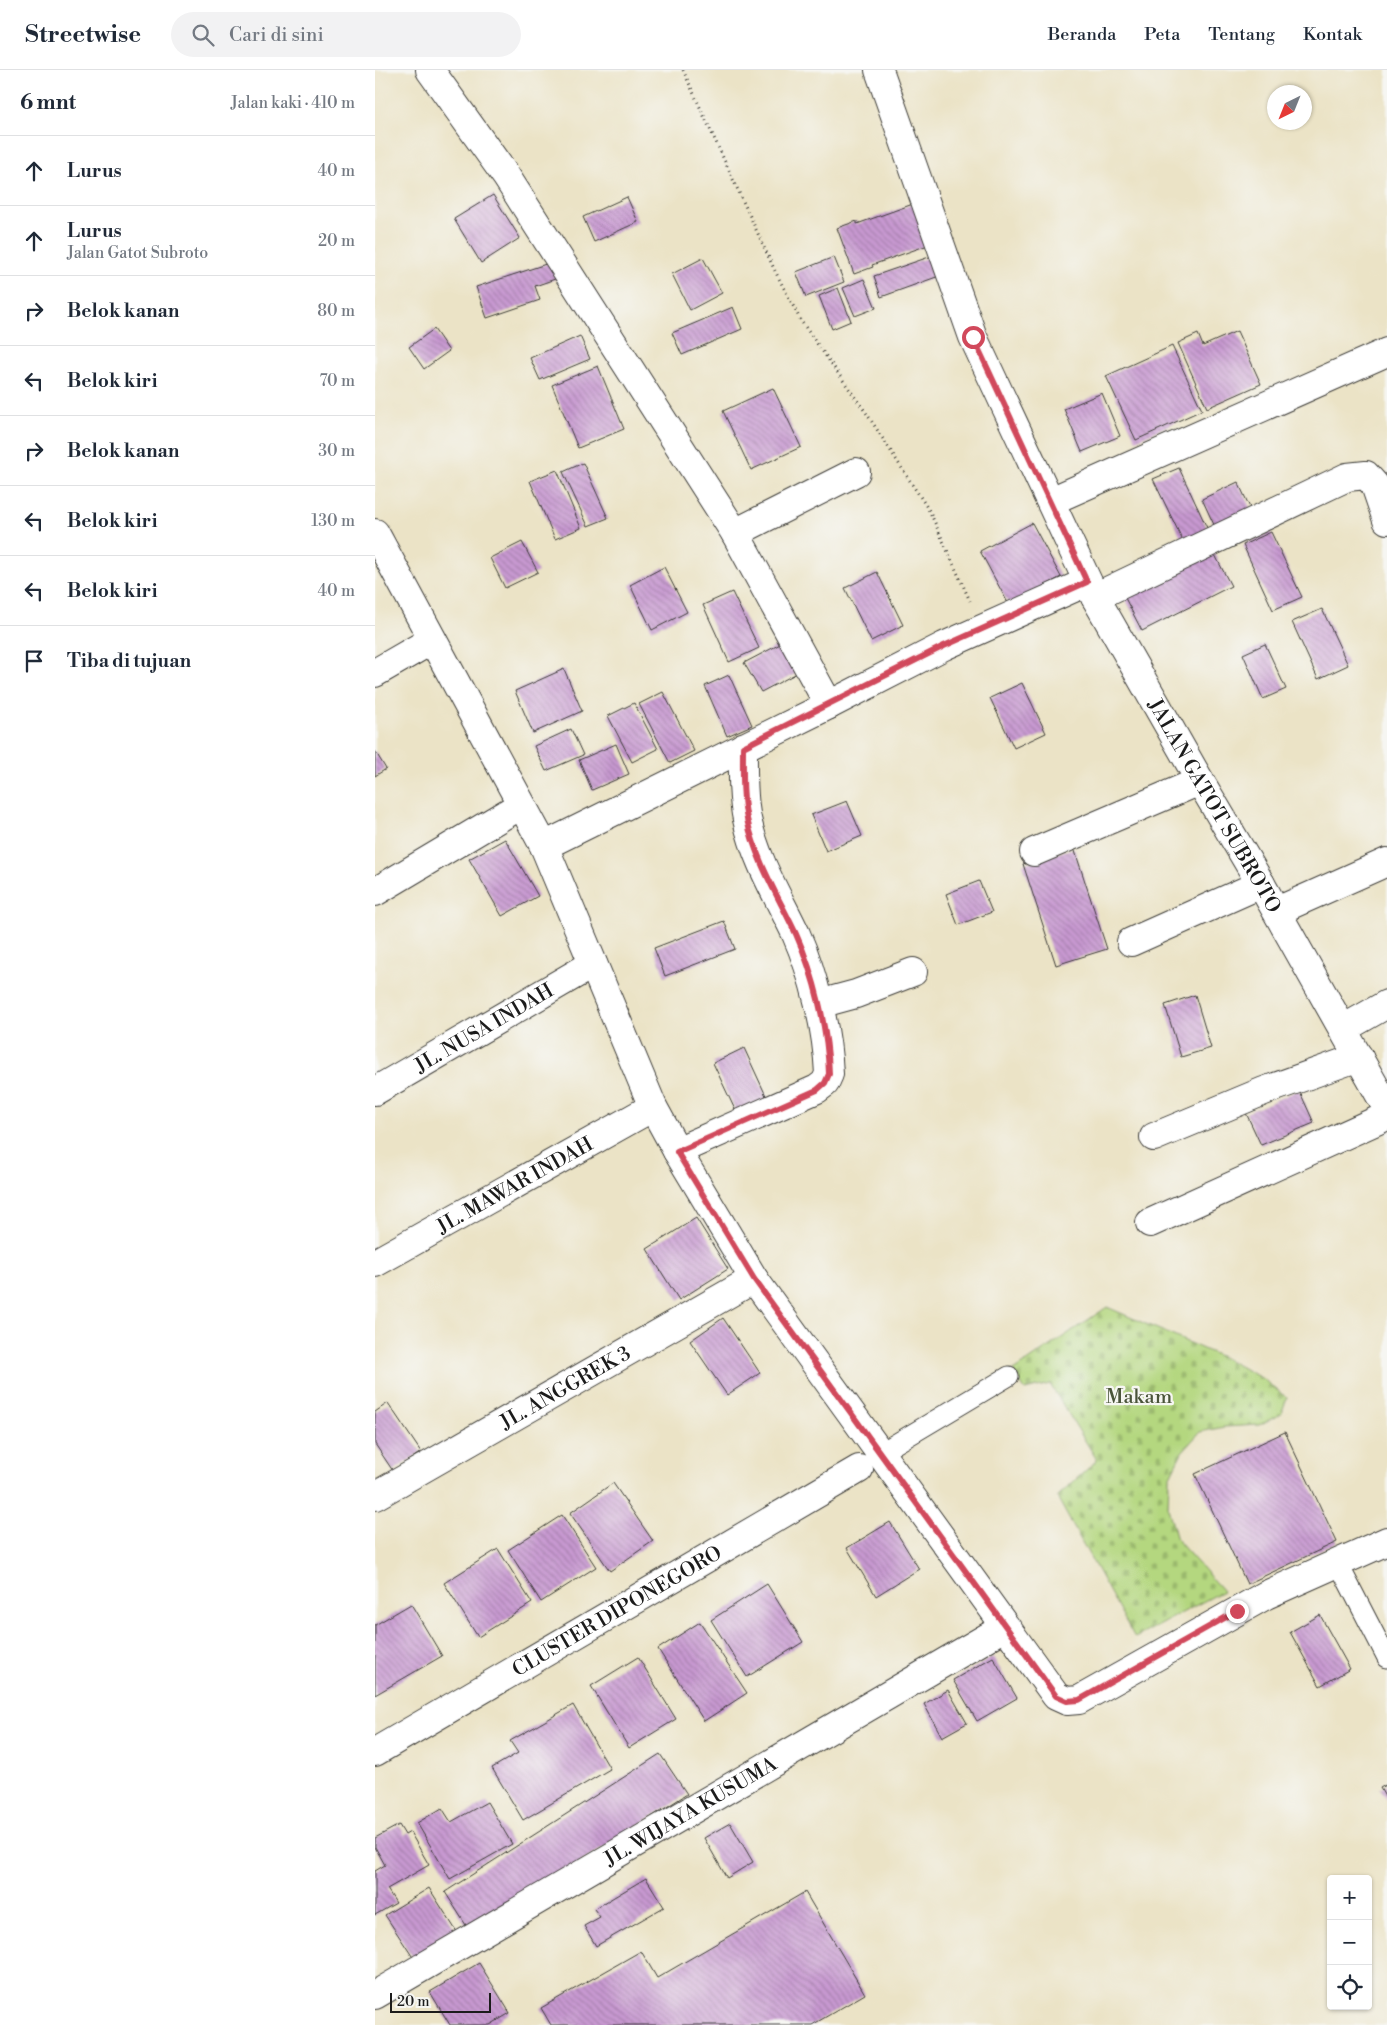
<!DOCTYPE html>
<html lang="id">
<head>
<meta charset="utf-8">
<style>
	body { margin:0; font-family:"Libre Bodoni",serif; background:#f2f2f3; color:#1f2937 }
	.controls { position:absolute; right:15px; bottom:15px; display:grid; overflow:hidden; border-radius:5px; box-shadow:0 1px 4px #0004 }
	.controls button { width:45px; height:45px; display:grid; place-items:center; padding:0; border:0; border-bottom:1px solid #e0e1e3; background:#fff; color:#1f2937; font:25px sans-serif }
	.compass { position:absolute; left:892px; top:15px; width:45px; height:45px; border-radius:50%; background:#fff; box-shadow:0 1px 4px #0004; rotate:223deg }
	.scale { position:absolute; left:15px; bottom:12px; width:101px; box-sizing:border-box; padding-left:5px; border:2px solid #1c1c1c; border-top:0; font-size:14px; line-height:18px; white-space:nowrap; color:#1c1c1c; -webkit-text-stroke:4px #f6f6f2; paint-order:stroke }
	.stop { position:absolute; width:15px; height:15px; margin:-11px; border:4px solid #d1495b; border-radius:50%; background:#fff }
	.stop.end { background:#d1495b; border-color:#fff; box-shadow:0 1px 5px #0008 }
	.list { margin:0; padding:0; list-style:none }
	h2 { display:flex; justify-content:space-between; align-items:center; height:65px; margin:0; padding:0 20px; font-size:21px }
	h2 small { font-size:16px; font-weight:400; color:#747a83 }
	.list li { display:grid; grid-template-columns:32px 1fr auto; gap:15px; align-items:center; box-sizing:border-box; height:70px; padding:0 20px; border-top:1px solid #e0e1e3 }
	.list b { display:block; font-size:19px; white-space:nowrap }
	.list p { margin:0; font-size:16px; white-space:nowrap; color:#747a83 }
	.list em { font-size:16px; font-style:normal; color:#747a83 }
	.icon { flex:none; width:28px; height:28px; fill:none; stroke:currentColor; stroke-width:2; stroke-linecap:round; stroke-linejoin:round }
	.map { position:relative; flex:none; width:1012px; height:1955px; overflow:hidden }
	header { display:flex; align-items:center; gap:30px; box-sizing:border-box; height:70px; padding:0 25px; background:#fff; border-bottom:1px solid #e0e1e3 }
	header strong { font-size:24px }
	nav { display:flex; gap:28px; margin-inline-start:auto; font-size:18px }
	.search { width:350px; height:45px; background:#f2f2f3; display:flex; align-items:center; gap:12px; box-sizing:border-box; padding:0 18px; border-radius:28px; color:#747a83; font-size:19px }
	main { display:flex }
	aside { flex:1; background:#fff }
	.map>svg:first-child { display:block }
</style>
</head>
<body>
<header>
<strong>Streetwise</strong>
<div class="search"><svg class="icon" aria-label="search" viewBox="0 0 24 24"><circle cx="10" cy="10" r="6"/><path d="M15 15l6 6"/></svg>Cari di sini</div>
<nav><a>Beranda</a><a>Peta</a><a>Tentang</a><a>Kontak</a></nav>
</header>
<main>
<aside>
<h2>6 mnt<small>Jalan kaki · 410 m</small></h2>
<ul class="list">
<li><svg class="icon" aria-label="ahead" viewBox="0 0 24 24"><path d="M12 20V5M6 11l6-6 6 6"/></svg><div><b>Lurus</b></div><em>40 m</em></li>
<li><svg class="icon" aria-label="ahead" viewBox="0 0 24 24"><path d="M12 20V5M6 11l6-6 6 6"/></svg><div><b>Lurus</b><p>Jalan Gatot Subroto</p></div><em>20 m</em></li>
<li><svg class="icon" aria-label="right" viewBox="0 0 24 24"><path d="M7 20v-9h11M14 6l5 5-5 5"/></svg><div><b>Belok kanan</b></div><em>80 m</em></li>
<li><svg class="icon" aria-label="left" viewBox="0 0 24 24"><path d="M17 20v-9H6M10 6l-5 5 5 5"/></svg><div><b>Belok kiri</b></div><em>70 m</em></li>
<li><svg class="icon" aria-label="right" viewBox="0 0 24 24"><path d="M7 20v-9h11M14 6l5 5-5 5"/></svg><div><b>Belok kanan</b></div><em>30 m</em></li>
<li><svg class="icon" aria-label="left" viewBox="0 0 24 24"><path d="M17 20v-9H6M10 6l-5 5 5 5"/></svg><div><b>Belok kiri</b></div><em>130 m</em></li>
<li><svg class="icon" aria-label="left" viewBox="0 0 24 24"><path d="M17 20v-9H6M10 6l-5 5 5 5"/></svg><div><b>Belok kiri</b></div><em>40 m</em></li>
<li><svg class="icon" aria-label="arrive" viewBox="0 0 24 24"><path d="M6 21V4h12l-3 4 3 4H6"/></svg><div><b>Tiba di tujuan</b></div></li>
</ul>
</aside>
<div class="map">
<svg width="1012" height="1955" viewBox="0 0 1012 1955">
	<defs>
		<pattern id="cemetery-stones" width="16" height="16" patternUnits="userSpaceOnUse" patternTransform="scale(1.25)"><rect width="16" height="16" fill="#b4d77f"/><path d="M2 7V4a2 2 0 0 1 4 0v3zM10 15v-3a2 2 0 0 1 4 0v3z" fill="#9ab86d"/></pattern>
		<pattern id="building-back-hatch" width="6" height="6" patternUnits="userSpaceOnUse" patternTransform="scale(1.25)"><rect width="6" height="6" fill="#c899d1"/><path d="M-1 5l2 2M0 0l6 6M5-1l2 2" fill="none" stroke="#a27ca9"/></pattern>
	</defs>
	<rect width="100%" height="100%" fill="#f6f6f2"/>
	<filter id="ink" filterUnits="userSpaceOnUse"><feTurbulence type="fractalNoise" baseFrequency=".02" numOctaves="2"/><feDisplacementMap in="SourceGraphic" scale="10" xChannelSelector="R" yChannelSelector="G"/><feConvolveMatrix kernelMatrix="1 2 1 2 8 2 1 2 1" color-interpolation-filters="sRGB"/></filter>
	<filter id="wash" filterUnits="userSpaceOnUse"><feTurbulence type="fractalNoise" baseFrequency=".0096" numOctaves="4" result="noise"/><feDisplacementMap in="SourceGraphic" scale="20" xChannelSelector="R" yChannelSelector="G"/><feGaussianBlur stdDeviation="1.12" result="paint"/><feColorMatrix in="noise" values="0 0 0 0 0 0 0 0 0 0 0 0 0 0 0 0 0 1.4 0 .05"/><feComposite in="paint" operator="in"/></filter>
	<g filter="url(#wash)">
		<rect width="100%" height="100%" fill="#ebe3c6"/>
		<path fill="url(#cemetery-stones)" stroke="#687a4e" d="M732 1237 851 1289 888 1309 912 1328 906 1344 884 1355 849 1357 825 1362 807 1382 794 1408 793 1438 802 1470 848 1521 760 1568 682 1427 722 1390 675 1314 650 1320 638 1301Z"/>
		<g id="blocks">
			<path fill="url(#building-back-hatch)" d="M118 125 145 168 106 193 79 149Z
				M252 127 263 152 219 172 208 147Z
				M538 134 553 175 497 195 498 197 479 204 462 158 482 151V154Z
				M560 185 567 205 506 227 499 206Z
				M459 187 469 212 431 227 421 202Z
				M328 188 347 223 315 240 297 204Z
				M177 192 183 208 160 216 165 230 112 248 101 217Z
				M489 209 501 238 480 246 468 218Z
				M463 218 476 251 457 259 444 226Z
				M358 237 367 259 307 285 297 263Z
				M59 259 74 281 49 299 34 277Z
				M862 261 886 314 832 338 803 273 823 264 828 276Z
				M205 266 215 289 165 310 155 288Z
				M797 276 827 340 761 370 731 306Z
				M223 296 249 359 203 378 177 315Z
				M398 318 426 377 376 400 348 341Z
				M727 323 745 366 707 382 689 339Z
				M208 393 233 448 213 456 188 402Z
				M804 398 833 460 808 471 778 409Z
				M182 400 206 458 180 469 155 411Z
				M863 412 877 442 841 459 827 429Z
				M657 453 686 507 634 535 605 481Z
				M896 462 927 527 898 540 868 475Z
				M147 472 163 502 130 518 115 488Z
				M838 481 856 516 767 561 749 526Z
				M289 497 312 542 277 560 255 515Z
				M502 502 528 555 496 571 470 518Z
				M357 522 384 578 354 592 328 535Z
				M947 539 973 595 943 609 917 552Z
				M411 571 426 601 386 622 369 593Z
				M890 574 911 619 888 629 868 584Z
				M189 599 207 641 158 663 140 621Z
				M354 605 377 655 352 666 330 616Z
				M647 613 671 663 639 678 615 628Z
				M288 622 319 681 295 693 264 634Z
				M259 633 283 679 257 692 233 646Z
				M196 659 208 685 171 701 159 676Z
				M241 674 254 704 217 720 204 690Z
				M0 681 11 699 0 706Z
				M472 731 487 766 451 781 436 745Z
				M130 769 163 826 127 846 94 789Z
				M699 778 732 879 681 895 648 794Z
				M604 811 617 842 583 855 571 824Z
				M349 851 360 879 290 906 279 878Z
				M820 925 836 978 806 987 790 935Z
				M369 978 393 1030 362 1044 338 993Z
				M924 1020 939 1053 886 1075 871 1043Z
				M321 1148 353 1199 304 1230 272 1179Z
				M348 1248 385 1303 352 1325 315 1271Z
				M13 1333 46 1382 18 1401 0 1374V1342Z
				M910 1362 962 1472 872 1514 820 1404Z
				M238 1413 278 1471 235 1501 195 1443Z
				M187 1445 221 1497 166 1532 133 1480Z
				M515 1452 544 1499 501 1526 472 1478Z
				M123 1479 157 1533 103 1567 69 1513Z
				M392 1514 428 1572 372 1607 336 1550Z
				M36 1534 67 1586 0 1625V1555Z
				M945 1545 975 1599 945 1616 915 1562Z
				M325 1552 372 1623 329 1651 283 1579Z
				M263 1587 301 1649 254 1678 216 1616Z
				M618 1587 642 1628 602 1651 578 1610Z
				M573 1620 592 1653 567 1667 549 1634Z
				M198 1635 235 1699 148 1750 117 1698 143 1683 135 1671Z
				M285 1684 312 1724 96 1863 70 1822Z
				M1012 1714V1730L1005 1718Z
				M112 1732 137 1774 75 1809 42 1753 67 1738 76 1752Z
				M355 1753 378 1792 352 1808 329 1768Z
				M24 1755 30 1765 35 1762 54 1795 12 1819 21 1833 0 1845V1801L10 1795 0 1777V1768Z
				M271 1808 289 1837 221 1876 209 1856 225 1847 219 1839Z
				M54 1818 84 1865 41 1892 10 1845Z
				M430 1822 490 1924 437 1955H176L166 1938 266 1881 282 1908Z
				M104 1893 135 1943 115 1955H75L55 1922Z"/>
		</g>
	</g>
	<g filter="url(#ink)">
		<use href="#blocks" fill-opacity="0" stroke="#3b3a36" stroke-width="1"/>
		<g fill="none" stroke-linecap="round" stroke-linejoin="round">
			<defs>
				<path id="lane" d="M505 1383 634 1306
					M963 1493 1012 1588"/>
				<g id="street">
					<path d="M55 0 131 106 360 463 454 635"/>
					<path id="s1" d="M504 0 598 267 720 527 825 711 886 814 1012 1038"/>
					<path d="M676 431 1012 282"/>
					<path d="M0 463 169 776 278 1037 302 1081 379 1209 681 1626 692 1631 704 1630 891 1525 1012 1471"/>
					<path d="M360 463 481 402"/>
					<path d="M720 527 972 407 991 405 1000 415 1012 450"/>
					<path d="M0 603 57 570"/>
					<path d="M169 776 454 635 569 576 712 512"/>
					<path d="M659 782 825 711"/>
					<path d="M0 822 146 735"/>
					<path d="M902 841 1012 792"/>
					<path d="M756 872 886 814"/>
					<path d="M444 934 481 924 538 902"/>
					<path d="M968 959 1012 934"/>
					<path id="s2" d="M0 1021 218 894"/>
					<path d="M779 1067 889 1021 984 987"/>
					<path d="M302 1081 442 1019 450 1013 454 1004C452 959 439 905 421 864 403 826 381 791 372 749 367 726 368 701 368 677"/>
					<path d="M775 1153 1012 1046"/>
					<path id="s3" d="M0 1193 278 1037"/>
					<path id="s4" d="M0 1426 379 1209"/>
					<path id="s5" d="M0 1682 484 1399"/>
					<path id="s6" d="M0 1925 630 1557"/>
				</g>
			</defs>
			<use href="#lane" stroke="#3b3a36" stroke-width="21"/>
			<use href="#street" stroke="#3b3a36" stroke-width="30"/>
			<path stroke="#3b3a36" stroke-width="3" stroke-dasharray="1 4" stroke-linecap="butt" d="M308 0 400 201 426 251 492 344 555 442 595 531"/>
			<use href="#lane" stroke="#fff" stroke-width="19"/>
			<use href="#street" stroke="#fff" stroke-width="28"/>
		</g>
	</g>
	<g fill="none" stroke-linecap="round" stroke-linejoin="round" filter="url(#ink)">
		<path stroke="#d1495b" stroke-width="6" d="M598 267 712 512 569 576 368 677C368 701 367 726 372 749 381 791 403 826 421 864 439 904 453 960 454 1004L450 1013 442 1020 302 1082 379 1209 681 1626 692 1631 704 1630 862 1541"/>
	</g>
	<g text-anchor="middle" stroke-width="4.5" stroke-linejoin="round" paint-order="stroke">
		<g font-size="20" fill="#1c1c1c" stroke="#f6f6f2">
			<text dy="7" stroke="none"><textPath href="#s1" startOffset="811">JALAN GATOT SUBROTO</textPath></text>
			<text dy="7" stroke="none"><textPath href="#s2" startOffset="126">JL. NUSA INDAH</textPath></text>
			<text dy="7" stroke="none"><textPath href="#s3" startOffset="160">JL. MAWAR INDAH</textPath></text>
			<text dy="7" stroke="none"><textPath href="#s4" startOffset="219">JL. ANGGREK 3</textPath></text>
			<text dy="7" stroke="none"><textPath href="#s5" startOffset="280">CLUSTER DIPONEGORO</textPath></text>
			<text dy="7" stroke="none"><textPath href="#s6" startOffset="365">JL. WIJAYA KUSUMA</textPath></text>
		</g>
		<g font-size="20" fill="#4a543a" stroke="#f6f6f2">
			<text x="764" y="1333">Makam</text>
		</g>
	</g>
</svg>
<div class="controls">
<button>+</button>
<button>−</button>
<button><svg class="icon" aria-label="locate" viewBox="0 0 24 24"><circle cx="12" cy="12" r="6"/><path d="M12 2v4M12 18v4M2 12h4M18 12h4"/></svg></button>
</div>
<svg class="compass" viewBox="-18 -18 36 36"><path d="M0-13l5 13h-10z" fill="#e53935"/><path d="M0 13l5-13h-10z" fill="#747a83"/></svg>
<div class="scale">20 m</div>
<div class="stop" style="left:598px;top:267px"></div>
<div class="stop end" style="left:862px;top:1541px"></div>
</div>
</main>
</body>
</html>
